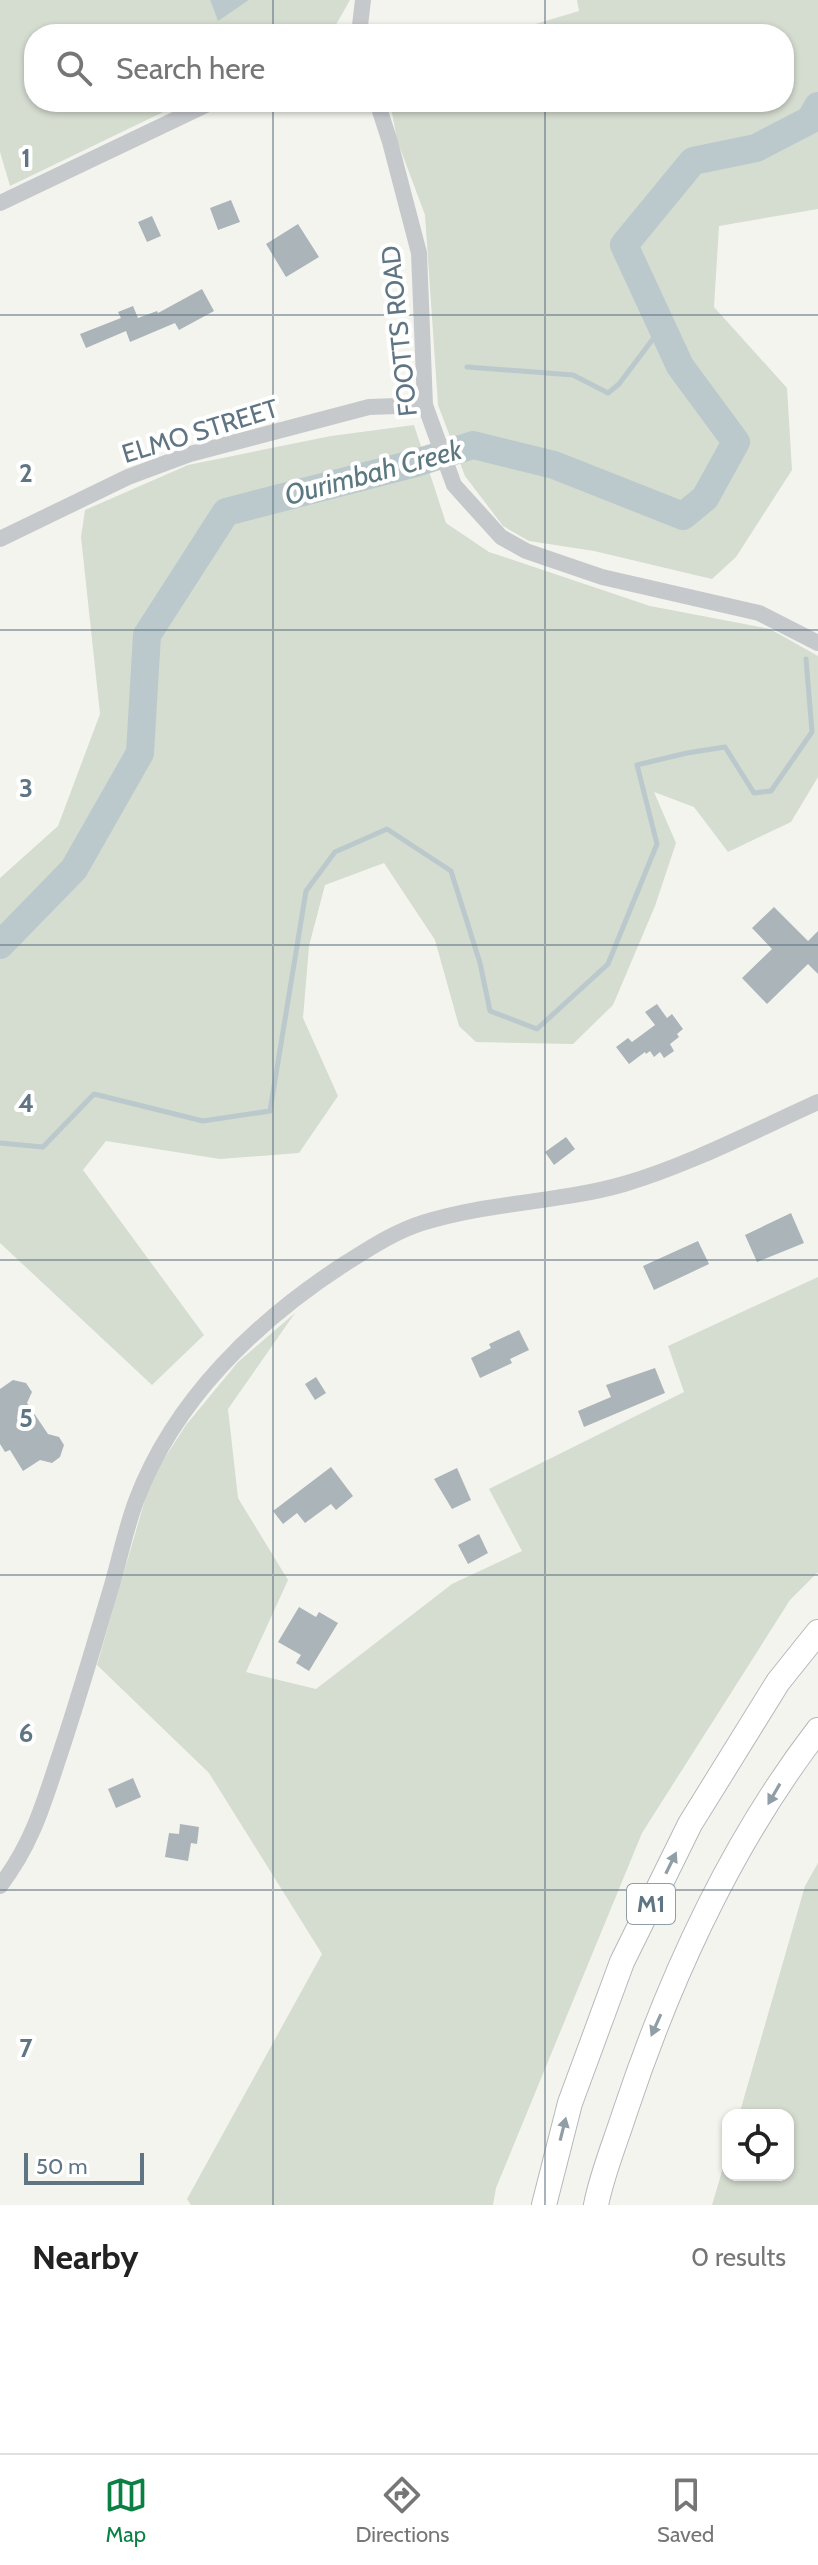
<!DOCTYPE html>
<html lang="en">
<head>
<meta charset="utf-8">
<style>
	body { margin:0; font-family:Cabin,sans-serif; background:#f6f6f6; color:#222 }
	.controls { position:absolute; right:24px; bottom:24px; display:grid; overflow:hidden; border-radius:16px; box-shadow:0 2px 6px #0004 }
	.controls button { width:72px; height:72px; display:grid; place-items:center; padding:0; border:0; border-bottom:2px solid #e0e0e0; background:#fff; color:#222; font:40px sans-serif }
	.scale { position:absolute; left:24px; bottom:20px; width:120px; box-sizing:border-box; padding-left:8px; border:4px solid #607583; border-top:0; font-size:22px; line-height:28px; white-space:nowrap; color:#607583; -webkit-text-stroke:6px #fff; paint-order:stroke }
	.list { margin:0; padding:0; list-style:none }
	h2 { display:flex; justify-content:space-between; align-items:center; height:104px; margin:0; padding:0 32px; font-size:34px }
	h2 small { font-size:26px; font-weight:400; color:#767676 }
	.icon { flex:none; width:44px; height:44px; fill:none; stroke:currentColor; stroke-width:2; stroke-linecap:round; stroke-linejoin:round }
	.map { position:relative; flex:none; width:818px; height:2205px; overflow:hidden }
	.search { position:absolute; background:#fff; box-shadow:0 2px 6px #0004; left:24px; right:24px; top:24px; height:88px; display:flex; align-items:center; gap:20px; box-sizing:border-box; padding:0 28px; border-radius:32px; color:#767676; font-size:30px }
	.sheet { height:248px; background:#fff }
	nav { display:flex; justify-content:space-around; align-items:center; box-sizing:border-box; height:112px; border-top:2px solid #e0e0e0; background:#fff; font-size:22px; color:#767676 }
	nav a { display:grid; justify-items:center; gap:4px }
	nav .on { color:#0b8043 }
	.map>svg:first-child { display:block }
</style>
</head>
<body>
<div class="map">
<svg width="818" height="2205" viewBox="0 0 818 2205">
	<rect width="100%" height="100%" fill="#f4f4ef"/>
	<path fill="#d5dcd0" d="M0 0H210L218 20 249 0H350L333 30 325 34H34V102H184L10 186 0 152Z
		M577 0H818V209L719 226 714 307 787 388 792 470 736 557 712 579 594 551 529 541 503 526 465 476 438 405 425 215 397 140 390 102H784V34H502L579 11Z
		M414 425 446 523 489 552 650 606 770 629 818 656V777L791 822 728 852 694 807 654 792 676 843 655 906 613 1005 573 1044 476 1042 459 1026 435 940 384 863 325 885 309 946 303 1018 338 1096 299 1153 220 1159 106 1141 83 1170 204 1335 152 1385 0 1243V878L58 826 100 714 81 537 85 510 188 465 331 436Z
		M818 1277V1572L790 1600 642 1833 496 2188 493 2205H191L187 2199 322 1954 209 1773 97 1665 151 1479 186 1425 238 1362 295 1313 228 1409 238 1498 288 1580 246 1672 316 1689 452 1584 522 1551 489 1489 684 1392 668 1346Z
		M818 1863V2205H712L728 2151V2175H788V2115H739L805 1886Z"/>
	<path fill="#bbc9cd" d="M210 0H249L218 21Z"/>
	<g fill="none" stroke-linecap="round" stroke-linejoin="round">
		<path stroke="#bbc9cd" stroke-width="5" d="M467 367 573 375 608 393 619 384 662 327
			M0 1143 43 1147 94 1094 203 1121 270 1111 306 891 335 852 387 829 451 871 480 963 490 1011 537 1029 608 964 657 844 637 765 687 753 725 747 754 793 771 791 812 732 806 659"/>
		<path stroke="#bbc9cd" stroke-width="28" d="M0 945 74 869 140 753 147 635 226 512 416 463 473 445 554 465 683 516 705 498 736 442 680 366 624 245 693 161 756 148 810 120 818 106"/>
	</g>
	<path fill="#abb4b8" d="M231 200 240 222 218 230 210 208Z
		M152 216 161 236 147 242 138 222Z
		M298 224 319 257 286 277 266 244Z
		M202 289 214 311 179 330 175 323 130 342 126 331 86 348 80 334 121 318 118 312 133 306 138 318 157 311 158 313Z
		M774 907 808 941 818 931V974L808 964 767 1004 742 978 772 949 752 928Z
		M657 1004 667 1018 672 1014 683 1029 677 1034 679 1037 670 1044 674 1051 664 1058 660 1052 654 1057 650 1051 646 1054 645 1052 629 1064 616 1047 628 1038 632 1042 655 1025 645 1012Z
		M566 1137 575 1149 554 1165 545 1152Z
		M791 1213 804 1243 757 1262 745 1235Z
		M698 1241 709 1264 654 1290 643 1266Z
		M519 1330 529 1350 510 1359 512 1363 480 1378 471 1358 491 1348 489 1344Z
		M655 1368 665 1393 584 1427 578 1411 611 1397 606 1385Z
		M316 1377 326 1393 315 1400 305 1384Z
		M13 1380 26 1383 32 1392 27 1403 48 1434 59 1437 64 1445 60 1457 52 1463 40 1460 23 1471 10 1450 5 1452 0 1444V1389Z
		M331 1467 353 1496 336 1510 331 1504 305 1523 297 1513 283 1524 273 1511Z
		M457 1468 471 1500 452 1509 434 1479Z
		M479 1534 488 1553 468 1564 458 1545Z
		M299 1607 316 1617 319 1612 338 1623 309 1671 296 1663 301 1655 278 1642Z
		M133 1778 141 1797 116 1808 108 1789Z
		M180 1824 199 1827 197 1844 191 1843 188 1861 165 1857 169 1833 179 1834Z"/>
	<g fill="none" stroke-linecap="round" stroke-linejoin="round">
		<defs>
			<path id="highway" d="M544 2205 570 2103 622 1962 690 1824 778 1682 818 1632
				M596 2205C602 2174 615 2143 625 2112 670 1977 731 1843 818 1730"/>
		</defs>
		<use href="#highway" stroke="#b5b9bc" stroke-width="26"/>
		<path stroke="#c6c9cc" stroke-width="16" d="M359 34 363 0
			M377 102 390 142 419 253 425 405 454 485 501 537 526 551 602 577 759 613 818 643
			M0 203 212 102
			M0 539 128 477 190 454 369 407 425 405
			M0 1886C30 1847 42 1809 57 1763 77 1704 94 1645 112 1585 120 1557 126 1528 136 1501 174 1400 256 1321 346 1263 370 1248 394 1232 422 1223 487 1202 558 1203 624 1184 689 1165 756 1130 818 1102"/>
		<use href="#highway" stroke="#fff" stroke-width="24"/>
	</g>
	<defs><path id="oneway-solid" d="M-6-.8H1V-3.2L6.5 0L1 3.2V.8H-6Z" transform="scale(2)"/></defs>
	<g fill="#909ea8">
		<use href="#oneway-solid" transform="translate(774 1794) rotate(120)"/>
		<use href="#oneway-solid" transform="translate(671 1863) rotate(-64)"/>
		<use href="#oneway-solid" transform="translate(656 2025) rotate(114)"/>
		<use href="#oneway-solid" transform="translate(563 2129) rotate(-76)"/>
	</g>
	<path fill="none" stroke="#607583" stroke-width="2" stroke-opacity="0.55" d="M273 0V34M545 0V34M273 102V2205M545 102V2205M0 315H818M0 630H818M0 945H818M0 1260H818M0 1575H818M0 1890H818"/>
	<g text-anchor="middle" stroke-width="8" stroke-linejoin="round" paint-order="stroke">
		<rect fill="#fff" stroke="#909ea8" stroke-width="2" x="627" y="1884" width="48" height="40" rx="6"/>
		<g font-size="24" font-weight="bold" fill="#607583">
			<text x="651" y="1912">M1</text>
		</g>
		<g font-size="26" fill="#607583" stroke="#fff">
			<text transform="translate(399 331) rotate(-96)" y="9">FOOTTS ROAD</text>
			<text transform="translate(200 431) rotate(-17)" y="9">ELMO STREET</text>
		</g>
		<g font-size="28" font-style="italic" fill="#5b7881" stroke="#fff">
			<text transform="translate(373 472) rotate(-15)" y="10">Ourimbah Creek</text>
		</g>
	</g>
	<g font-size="26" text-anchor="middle" font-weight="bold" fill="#607583" stroke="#fff" stroke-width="8" stroke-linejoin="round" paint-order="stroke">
		<text x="26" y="167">1</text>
		<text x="26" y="482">2</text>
		<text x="26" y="797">3</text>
		<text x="26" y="1112">4</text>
		<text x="26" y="1427">5</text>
		<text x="26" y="1742">6</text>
		<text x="26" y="2057">7</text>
	</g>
</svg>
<div class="controls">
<button><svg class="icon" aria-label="locate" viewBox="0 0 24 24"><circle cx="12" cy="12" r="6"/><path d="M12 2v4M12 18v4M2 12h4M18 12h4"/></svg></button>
</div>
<div class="scale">50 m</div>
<div class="search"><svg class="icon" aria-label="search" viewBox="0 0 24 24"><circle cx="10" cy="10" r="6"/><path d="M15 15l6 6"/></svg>Search here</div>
</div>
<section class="sheet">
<h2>Nearby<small>0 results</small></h2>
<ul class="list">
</ul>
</section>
<nav>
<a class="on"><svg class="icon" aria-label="map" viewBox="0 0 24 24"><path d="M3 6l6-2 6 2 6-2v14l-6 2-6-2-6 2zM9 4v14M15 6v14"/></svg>Map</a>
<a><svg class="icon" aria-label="directions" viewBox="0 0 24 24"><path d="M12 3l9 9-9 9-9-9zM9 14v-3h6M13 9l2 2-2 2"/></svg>Directions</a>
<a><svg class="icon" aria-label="saved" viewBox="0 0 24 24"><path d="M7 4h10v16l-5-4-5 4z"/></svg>Saved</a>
</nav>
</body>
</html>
